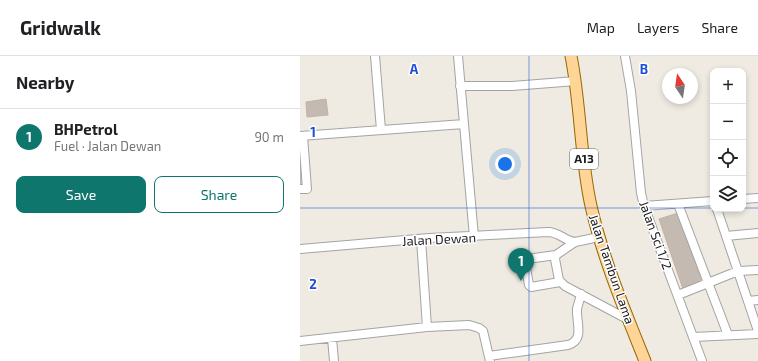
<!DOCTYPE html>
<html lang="en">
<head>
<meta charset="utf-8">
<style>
	body { margin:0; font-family:"Exo 2",sans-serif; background:#f2f2f2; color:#202124 }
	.controls { position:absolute; right:12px; top:12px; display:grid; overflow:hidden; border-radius:8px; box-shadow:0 2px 6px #0003 }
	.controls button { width:36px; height:36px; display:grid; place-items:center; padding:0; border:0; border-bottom:1px solid #e0e0e0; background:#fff; color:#202124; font:20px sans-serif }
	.compass { position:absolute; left:362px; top:12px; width:36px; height:36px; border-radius:50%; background:#fff; box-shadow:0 2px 6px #0003; rotate:347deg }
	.you { position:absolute; left:205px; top:108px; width:14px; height:14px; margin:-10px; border:3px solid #fff; border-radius:50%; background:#1a73e8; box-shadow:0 0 0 6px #1a73e833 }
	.badge { display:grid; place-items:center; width:26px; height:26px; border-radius:50%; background:#0f766e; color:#fff; font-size:13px; font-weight:700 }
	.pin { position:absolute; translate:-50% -33px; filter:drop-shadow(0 1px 2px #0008) }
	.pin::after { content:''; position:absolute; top:21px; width:14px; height:12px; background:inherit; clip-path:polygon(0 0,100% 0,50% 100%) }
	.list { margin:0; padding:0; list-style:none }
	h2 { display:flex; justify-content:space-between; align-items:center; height:52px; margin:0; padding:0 16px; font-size:17px }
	h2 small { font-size:13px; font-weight:400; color:#757577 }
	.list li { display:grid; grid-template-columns:26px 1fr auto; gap:12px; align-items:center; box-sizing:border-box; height:56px; padding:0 16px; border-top:1px solid #e0e0e0 }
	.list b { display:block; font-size:15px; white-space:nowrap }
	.list p { margin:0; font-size:13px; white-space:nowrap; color:#757577 }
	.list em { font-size:13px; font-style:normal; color:#757577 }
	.actions { display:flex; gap:8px; padding:12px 16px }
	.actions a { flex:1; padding:9px 0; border:1px solid #0f766e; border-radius:8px; text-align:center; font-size:14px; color:#0f766e }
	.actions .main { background:#0f766e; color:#fff }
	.icon { flex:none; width:22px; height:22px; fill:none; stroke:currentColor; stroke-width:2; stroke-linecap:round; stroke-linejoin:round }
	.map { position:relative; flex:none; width:458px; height:305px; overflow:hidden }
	header { display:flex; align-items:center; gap:24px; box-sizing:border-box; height:56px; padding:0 20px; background:#fff; border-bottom:1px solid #e0e0e0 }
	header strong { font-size:19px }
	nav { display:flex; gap:22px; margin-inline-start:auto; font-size:14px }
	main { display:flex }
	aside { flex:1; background:#fff }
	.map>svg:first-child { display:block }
</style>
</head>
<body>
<header>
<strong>Gridwalk</strong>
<nav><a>Map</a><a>Layers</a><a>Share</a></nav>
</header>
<main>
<aside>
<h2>Nearby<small></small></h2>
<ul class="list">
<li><span class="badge">1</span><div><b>BHPetrol</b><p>Fuel · Jalan Dewan</p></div><em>90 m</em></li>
</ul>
<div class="actions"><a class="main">Save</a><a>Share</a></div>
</aside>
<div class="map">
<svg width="458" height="305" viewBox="0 0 458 305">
	<rect width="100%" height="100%" fill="#efebe2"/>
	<path fill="#c4bab2" stroke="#c1b2a4" d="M26 43 28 59 7 61 6 46Z
		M0 101 1 129H0Z
		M378 157 402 227 383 233 359 163Z"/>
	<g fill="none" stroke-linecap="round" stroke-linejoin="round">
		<defs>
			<path id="minor" d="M75 0 81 74
				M158 0 174 181
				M325 0 331 35 341 137 344 150 402 305
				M160 30H212L276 25
				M0 80 164 68
				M0 133H7L3 80
				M443 143 458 142
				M378 148 428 279
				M344 150 413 145
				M417 153 458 275
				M426 180 458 177
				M299 181 275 186 256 199 255 203 259 224 265 230 329 264
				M121 183 127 271
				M0 193 129 182 248 176C259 176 265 185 275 186
				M256 199 227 203 225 206 229 229 231 231 260 226
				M378 239 438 215 458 214
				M448 245 458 244
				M393 281 458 278
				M32 282 34 305
				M0 285 127 271 169 269 179 272 183 275 190 305
				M189 300 268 289C285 284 276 266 277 253 278 248 280 243 281 238"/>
			<path id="major" d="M271 0C281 50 280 101 291 150 303 203 325 255 345 305"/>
		</defs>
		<use href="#minor" stroke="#a4a4a4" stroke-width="10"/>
		<use href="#major" stroke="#966800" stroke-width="13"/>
		<use href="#minor" stroke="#fff" stroke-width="8"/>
		<use href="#major" stroke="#ffd497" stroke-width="11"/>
	</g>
	<path fill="none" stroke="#1d4ed8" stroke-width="1" stroke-opacity="0.55" d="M229 0V305M0 152H413M443 152H458"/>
	<g text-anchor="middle" stroke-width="3" stroke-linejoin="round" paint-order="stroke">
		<rect fill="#fff" stroke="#616161" stroke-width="1" x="270" y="93" width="28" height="20" rx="3"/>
		<g font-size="12" font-weight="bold" fill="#1d1d1d">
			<text x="284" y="107">A13</text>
		</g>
		<g font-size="13" fill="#1d1d1d" stroke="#fff">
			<text transform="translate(356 179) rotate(70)" y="5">Jalan Sci 1/2</text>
			<text transform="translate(139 183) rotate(-3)" y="5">Jalan Dewan</text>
			<text transform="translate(312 213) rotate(71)" y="5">Jalan Tambun Lama</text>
		</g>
	</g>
	<g font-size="13" text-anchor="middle" font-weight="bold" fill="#1d4ed8" stroke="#fff" stroke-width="3" stroke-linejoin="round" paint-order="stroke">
		<text x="114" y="18">A</text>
		<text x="344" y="18">B</text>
		<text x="13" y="81">1</text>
		<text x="13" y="233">2</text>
	</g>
</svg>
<div class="controls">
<button>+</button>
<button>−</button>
<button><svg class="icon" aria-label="locate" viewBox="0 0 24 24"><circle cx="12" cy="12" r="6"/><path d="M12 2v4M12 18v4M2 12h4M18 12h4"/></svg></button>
<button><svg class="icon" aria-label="layers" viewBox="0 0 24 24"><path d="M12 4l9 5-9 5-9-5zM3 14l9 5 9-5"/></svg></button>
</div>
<svg class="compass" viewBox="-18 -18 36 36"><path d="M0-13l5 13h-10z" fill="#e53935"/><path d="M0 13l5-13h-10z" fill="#757577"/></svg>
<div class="you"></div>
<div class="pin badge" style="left:221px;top:225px">1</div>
</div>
</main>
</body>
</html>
